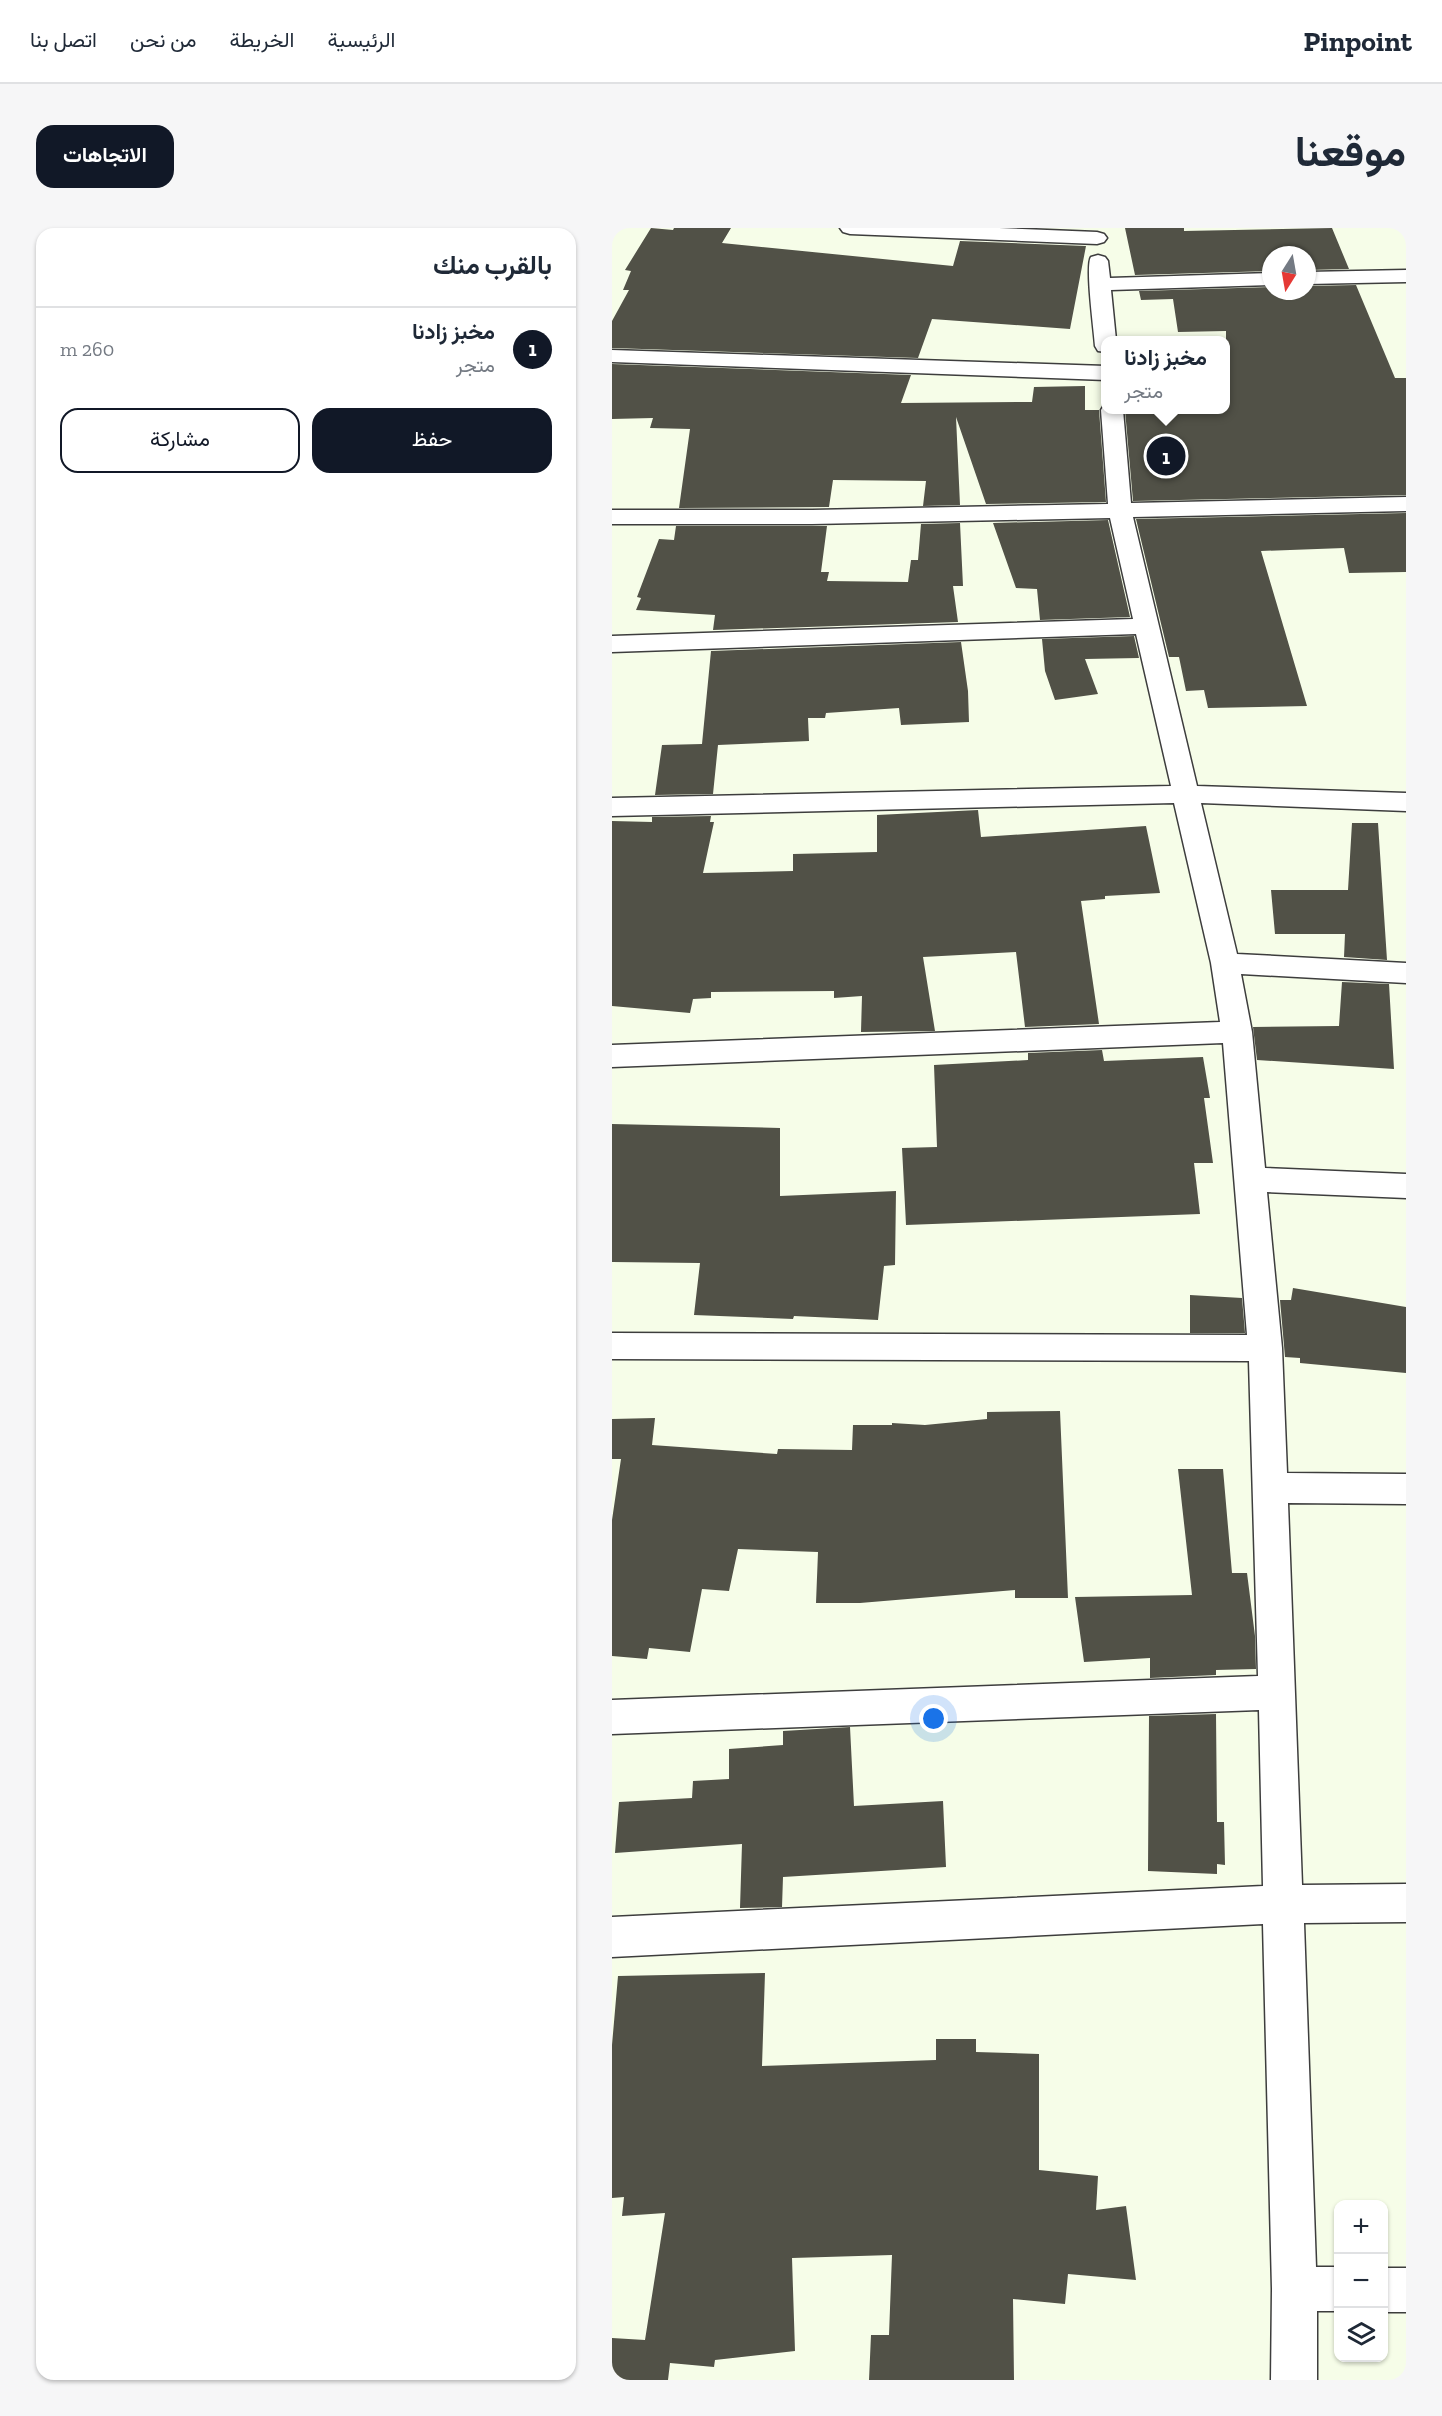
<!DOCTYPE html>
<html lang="ar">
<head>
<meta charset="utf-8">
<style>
	body { margin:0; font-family:"Zilla Slab",Vazirmatn,serif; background:#f6f6f7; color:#1f2937; direction:rtl }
	.controls { position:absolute; right:18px; bottom:18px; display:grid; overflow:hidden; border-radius:12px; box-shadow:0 2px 4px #0004 }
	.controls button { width:54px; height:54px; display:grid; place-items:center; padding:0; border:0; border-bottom:2px solid #e0e1e3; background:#fff; color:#1f2937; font:30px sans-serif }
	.compass { position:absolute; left:650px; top:18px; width:54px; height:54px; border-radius:50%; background:#fff; box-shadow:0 2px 4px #0004; rotate:191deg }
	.you { position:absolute; left:322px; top:1491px; width:21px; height:21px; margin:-15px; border:4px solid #fff; border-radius:50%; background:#1a73e8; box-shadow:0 0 0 9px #1a73e833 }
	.badge { display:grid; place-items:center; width:39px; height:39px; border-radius:50%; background:#111827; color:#fff; font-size:20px; font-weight:700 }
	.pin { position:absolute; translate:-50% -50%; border:3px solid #fff; box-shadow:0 2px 6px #0006 }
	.popup { position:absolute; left:489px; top:108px; width:129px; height:78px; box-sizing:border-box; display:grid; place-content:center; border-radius:12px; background:#fff; filter:drop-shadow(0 2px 4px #0005); font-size:20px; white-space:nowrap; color:#747a83 }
	.popup b { font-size:22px; color:#1f2937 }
	.popup::after { content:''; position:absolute; left:50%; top:100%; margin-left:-12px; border:12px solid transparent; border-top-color:#fff }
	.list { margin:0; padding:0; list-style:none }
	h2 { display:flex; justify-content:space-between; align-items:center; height:78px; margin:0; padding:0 24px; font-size:26px }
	h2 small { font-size:20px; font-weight:400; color:#747a83 }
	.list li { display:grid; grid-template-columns:39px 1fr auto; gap:18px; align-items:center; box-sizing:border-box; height:84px; padding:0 24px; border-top:2px solid #e0e1e3 }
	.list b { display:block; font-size:22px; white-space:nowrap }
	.list p { margin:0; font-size:20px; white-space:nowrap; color:#747a83 }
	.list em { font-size:20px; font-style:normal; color:#747a83 }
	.actions { display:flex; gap:12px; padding:18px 24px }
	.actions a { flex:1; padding:14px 0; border:2px solid #111827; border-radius:18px; text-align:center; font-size:21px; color:#111827 }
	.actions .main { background:#111827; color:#fff }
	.icon { flex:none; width:33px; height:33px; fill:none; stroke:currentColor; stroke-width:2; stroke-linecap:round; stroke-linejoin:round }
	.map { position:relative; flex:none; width:794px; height:2152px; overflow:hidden; direction:ltr; border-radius:18px }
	header { display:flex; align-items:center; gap:36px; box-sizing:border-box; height:84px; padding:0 30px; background:#fff; border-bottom:2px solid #e0e1e3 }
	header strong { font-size:28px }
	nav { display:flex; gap:33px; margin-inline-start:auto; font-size:21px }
	.intro { display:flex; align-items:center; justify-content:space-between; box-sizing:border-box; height:144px; padding:0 36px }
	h1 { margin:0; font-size:42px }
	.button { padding:15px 27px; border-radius:18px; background:#111827; color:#fff; font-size:21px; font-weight:700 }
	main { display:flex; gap:36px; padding:0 36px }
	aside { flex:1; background:#fff; border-radius:18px; box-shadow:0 2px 4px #0004 }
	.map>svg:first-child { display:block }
</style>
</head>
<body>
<header>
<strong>Pinpoint</strong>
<nav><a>الرئيسية</a><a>الخريطة</a><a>من نحن</a><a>اتصل بنا</a></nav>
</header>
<div class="intro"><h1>موقعنا</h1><a class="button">الاتجاهات</a></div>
<main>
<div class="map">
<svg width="794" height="2152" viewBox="0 0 794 2152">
	<rect width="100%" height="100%" fill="#f6fde8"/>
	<path fill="#515147" d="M39 0 61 2 62 0H119L110 15 341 38 348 13 474 18 458 101 320 91 306 130 0 120V93L17 62H11L19 43 13 42Z
		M513 0H572V3L720 0 737 41 695 42V27H659V43L523 47Z
		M744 57 783 150H794V267L521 273 513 182H614V103L566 104 561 71 529 72 527 63 659 59V63H695V58Z
		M0 136 299 147 289 175 420 174 422 159 473 158V182H487L494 274 374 276 344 189 348 277 311 278 314 253 221 252 217 279 67 280 78 201 38 200 41 190 0 191Z
		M794 285V344L737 345 732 320 649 323 695 478 596 480 592 462 574 463 567 429H557L524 291Z
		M496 292 518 389 428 392 425 361 404 360 381 295Z
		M348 295 351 358H341L346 394 101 402 103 387 24 382 29 370 25 369 47 311 62 312 64 298H215L209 344H217L215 353 296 354 299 332H306L309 296Z
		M522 408 527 430 473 431 486 466 443 472 433 443 430 411Z
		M349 414 356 463 357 494 289 497 287 480 214 485 213 490H196L197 513 106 517 101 566 43 567 50 517 90 516 99 423Z
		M366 582 369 609 534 598 548 665 493 668V671L469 673 487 796 413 799 404 724 311 729 323 803 249 804 250 768 222 770V763L99 764V770L81 771 78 785 0 778V593L40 594V589L99 588 98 594H102L91 645 181 643V626L265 624V587Z
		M740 595H766L775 732 732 729 733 706H663L659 662H736Z
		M730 754 777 756 782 841 645 832 641 799 727 798Z
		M490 822 492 833 591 829 598 870H592L601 935H582L588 986 294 997 290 920 325 919 322 837 416 832V825Z
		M0 896 168 900V968L284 963 283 1037 272 1038 266 1092 182 1088 181 1091 82 1087 88 1035 0 1034Z
		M681 1060 794 1079V1145L688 1135V1130L673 1129 668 1072H679Z
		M578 1067 630 1070 633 1105H578Z
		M448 1183 456 1370H403V1362L248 1375H204L206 1324 126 1321 117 1363 90 1361 78 1424 37 1420 35 1431 0 1428V1292L9 1231H0V1191L43 1190 40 1217 165 1226 166 1221 240 1222 241 1197H280V1195L313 1197 375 1191V1184Z
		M566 1241H611L620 1345H635L643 1408 644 1441 604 1442V1447L538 1450V1430L472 1434 463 1369 580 1367Z
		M604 1486 605 1594H612L613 1637 605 1636V1646L536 1643 537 1488Z
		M238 1499 242 1578 331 1573 334 1639 171 1649 170 1679 128 1680 130 1616 3 1625 7 1574 80 1570 81 1553 117 1551V1521L171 1517V1503Z
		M153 1745 150 1838 324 1832V1811H364V1824L427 1826V1942L486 1948 484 1982 514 1978 524 2052 456 2046 453 2076 401 2071 402 2152H257L259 2107H277L280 2027 180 2030 183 2123 103 2132 102 2139 58 2135 56 2152H0V2110L33 2112 53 1985 10 1988 12 1969 0 1970V1817L6 1748Z"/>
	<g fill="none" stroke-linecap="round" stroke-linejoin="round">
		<defs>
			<path id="minor" d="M228 0H387L485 4 492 6 495 10 492 14 485 16 238 6 231 4Z
				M486 27 493 29 496 33 498 50 659 45V57L499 62 504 112H494V124L486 123 483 118C482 103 473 37 479 29Z
				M794 42V54L695 56V44Z
				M0 122 494 138V152L0 134Z
				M492 177H494V182H511L519 275 794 269V283L521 289 585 558 794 565V583L589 575 625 726 794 735V755L629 746 640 804 653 940 794 946V970L655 964 670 1120 675 1245 794 1246V1276L676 1275 690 1657 794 1656V1694L692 1695 704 2039H726V2083H705V2152H659L660 2061 651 1696 0 1729V1689L651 1658 647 1482 0 1506V1472L646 1448 637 1133 0 1131V1105L635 1107 611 815 0 839V817L608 794 599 735 562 575 0 588V570L559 558 524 406 0 424V408L521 391 498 290 200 296H0V282H200L496 276 489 182Z
				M772 2040H794V2084H772Z"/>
		</defs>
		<use href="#minor" stroke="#3d3d3d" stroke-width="3"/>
		<use href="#minor" fill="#fff" fill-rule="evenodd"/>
	</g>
</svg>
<div class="controls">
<button>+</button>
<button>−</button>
<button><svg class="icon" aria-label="layers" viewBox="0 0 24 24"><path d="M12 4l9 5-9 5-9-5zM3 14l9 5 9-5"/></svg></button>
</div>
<svg class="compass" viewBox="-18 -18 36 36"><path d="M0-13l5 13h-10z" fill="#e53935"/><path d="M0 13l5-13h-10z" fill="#747a83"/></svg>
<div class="you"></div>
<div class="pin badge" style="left:554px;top:228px">1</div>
<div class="popup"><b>مخبز زادنا</b>متجر</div>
</div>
<aside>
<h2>بالقرب منك<small></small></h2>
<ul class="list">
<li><span class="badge">1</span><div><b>مخبز زادنا</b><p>متجر</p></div><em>260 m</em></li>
</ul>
<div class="actions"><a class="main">حفظ</a><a>مشاركة</a></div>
</aside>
</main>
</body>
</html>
